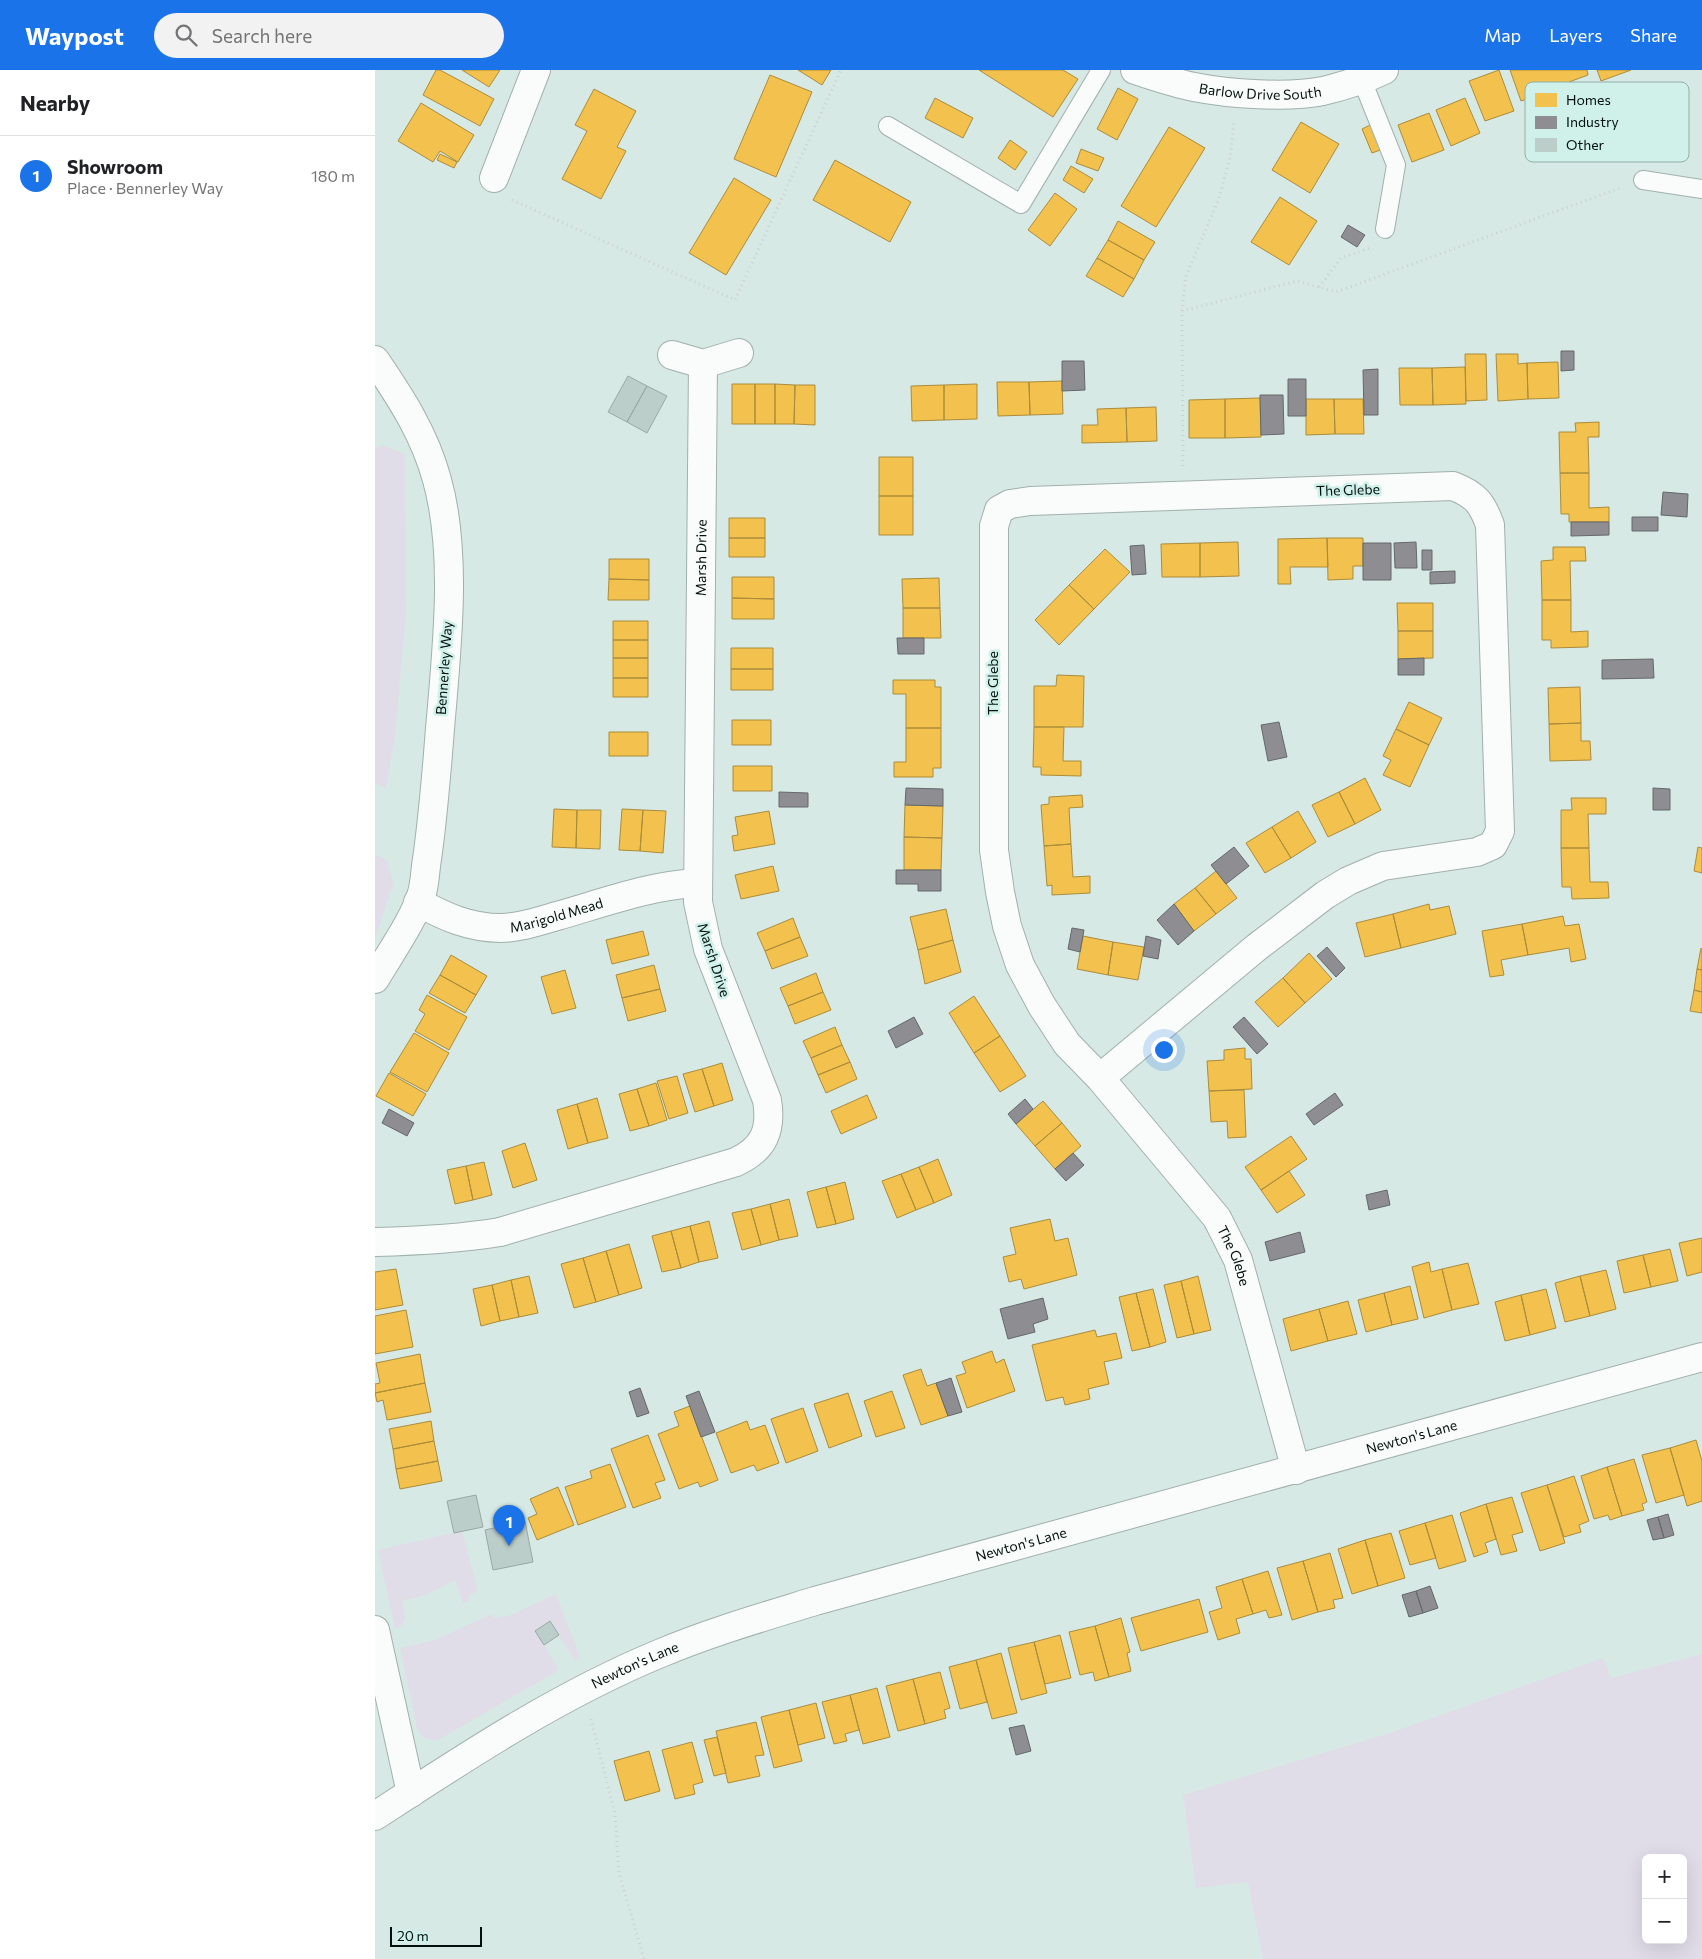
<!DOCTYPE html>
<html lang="en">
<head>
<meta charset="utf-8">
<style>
	body { margin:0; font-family:Commissioner,sans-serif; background:#f2f2f2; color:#202124 }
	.controls { position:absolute; right:15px; bottom:15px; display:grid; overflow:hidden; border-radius:8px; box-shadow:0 5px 20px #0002 }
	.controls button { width:45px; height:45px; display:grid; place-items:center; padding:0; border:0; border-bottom:1px solid #e0e0e0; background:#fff; color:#202124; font:25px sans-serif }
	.scale { position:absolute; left:15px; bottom:12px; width:92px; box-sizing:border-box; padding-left:5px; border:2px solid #04100e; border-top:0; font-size:14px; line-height:18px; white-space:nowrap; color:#04100e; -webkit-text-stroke:4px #cff1ea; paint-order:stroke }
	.you { position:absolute; left:788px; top:979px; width:18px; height:18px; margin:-12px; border:4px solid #fff; border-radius:50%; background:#1a73e8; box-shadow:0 0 0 8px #1a73e833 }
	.badge { display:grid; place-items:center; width:32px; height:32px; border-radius:50%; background:#1a73e8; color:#fff; font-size:16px; font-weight:700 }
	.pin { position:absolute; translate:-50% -41px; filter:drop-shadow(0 1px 2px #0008) }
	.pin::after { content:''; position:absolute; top:26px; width:18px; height:15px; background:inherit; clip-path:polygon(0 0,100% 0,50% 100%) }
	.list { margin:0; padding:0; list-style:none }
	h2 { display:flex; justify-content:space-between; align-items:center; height:65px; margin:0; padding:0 20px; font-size:21px }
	h2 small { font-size:16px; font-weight:400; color:#757577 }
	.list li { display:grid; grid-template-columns:32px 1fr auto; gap:15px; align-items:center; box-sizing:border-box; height:80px; padding:0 20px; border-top:1px solid #e0e0e0 }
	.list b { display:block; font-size:19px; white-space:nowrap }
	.list p { margin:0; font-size:16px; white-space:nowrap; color:#757577 }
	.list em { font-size:16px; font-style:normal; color:#757577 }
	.icon { flex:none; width:28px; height:28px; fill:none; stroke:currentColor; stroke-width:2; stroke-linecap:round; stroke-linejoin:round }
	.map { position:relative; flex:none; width:1327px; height:1889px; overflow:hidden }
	header { display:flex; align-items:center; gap:30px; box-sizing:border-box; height:70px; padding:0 25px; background:#1a73e8; color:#fff }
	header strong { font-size:24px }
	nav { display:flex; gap:28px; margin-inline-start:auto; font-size:18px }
	.search { width:350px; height:45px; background:#f2f2f2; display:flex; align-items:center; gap:12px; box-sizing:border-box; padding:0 18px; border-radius:28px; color:#757577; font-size:19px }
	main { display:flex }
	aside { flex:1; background:#fff }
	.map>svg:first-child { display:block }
</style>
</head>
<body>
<header>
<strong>Waypost</strong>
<div class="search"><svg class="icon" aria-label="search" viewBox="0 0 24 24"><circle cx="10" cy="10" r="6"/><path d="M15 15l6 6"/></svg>Search here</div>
<nav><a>Map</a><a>Layers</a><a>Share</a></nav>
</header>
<main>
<aside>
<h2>Nearby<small></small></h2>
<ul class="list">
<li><span class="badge">1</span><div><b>Showroom</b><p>Place · Bennerley Way</p></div><em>180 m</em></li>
</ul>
</aside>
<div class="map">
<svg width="1327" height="1889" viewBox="0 0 1327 1889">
	<rect width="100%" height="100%" fill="#d7e9e5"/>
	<path fill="#e0dde9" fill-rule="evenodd" d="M7 375 30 384 31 542 20 667 11 718 0 713V378Z
		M0 785 12 790 18 813 0 870Z
		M87 1461 103 1521 94 1525V1531L88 1533 80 1510 48 1526 27 1531C29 1543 34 1554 20 1559L3 1480Z
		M181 1524 205 1587 200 1591 175 1552 161 1561 184 1600 63 1670C54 1671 46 1668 42 1659L25 1578 60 1570 117 1544 119 1548 136 1545Z
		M1327 1584V1889H888L873 1812 821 1818 808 1725 1012 1664 1228 1588 1236 1608ZM1271 1788H1308V1870H1271Z"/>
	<path fill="#f2c14e" stroke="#ab8c3b" d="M61 0H65L119 29 105 56 48 25Z
		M87 0H125L114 17Z
		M423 0H456L447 15Z
		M604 0H688L703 9 678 47Z
		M1124 0 1139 41 1110 51 1094 11Z
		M1135 0H1212L1213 5 1194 12 1195 15 1146 31Z
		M1222 0H1256L1226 11Z
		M395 5 437 22 401 107 359 89Z
		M743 18 763 29 742 70 722 59Z
		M219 19 261 41 242 77 251 81 226 129 187 109 212 61 200 55Z
		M560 28 598 48 588 68 550 48Z
		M1090 28 1105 63 1076 76 1061 40Z
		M46 33 99 65 83 92 65 81 58 92 23 71Z
		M1054 43 1069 80 1037 92 1023 55Z
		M926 52 964 74 935 123 897 100Z
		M997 54 1008 79 997 83 987 59Z
		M794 57 830 78 781 157 746 136Z
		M635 70 652 82 640 100 623 88Z
		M706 79 729 88 723 101 701 93Z
		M65 84 82 92 79 98 62 90Z
		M460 90 536 132 515 172 438 130Z
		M696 96 718 109 709 123 688 110Z
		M359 108 396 130 351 205 314 183Z
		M680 123 702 139 675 176 653 160Z
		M905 127 942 151 914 195 876 172Z
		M743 151 780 172 769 190 733 170Z
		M733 170 769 190 759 209 722 188Z
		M722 188 759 209 748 227 711 206Z
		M1090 284H1111L1112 330 1091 331Z
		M1121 284H1143V294L1152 293 1153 329 1123 331Z
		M1183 292 1184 328 1153 329 1152 293Z
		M1090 297 1091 334 1058 335 1057 298Z
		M1024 298H1057L1058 335H1025Z
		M687 311 688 344 655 345 654 312Z
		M622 312H654L655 345 623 346Z
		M357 314H380V354H357Z
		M380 314H400V354H380Z
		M400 314 420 315 419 354H400Z
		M602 314V349L569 350V315Z
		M420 315H440V355L419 354Z
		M569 315V350L537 351 536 316Z
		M885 328 886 367 850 368V329Z
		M850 329V368H814V330Z
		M931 329H959L960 364 931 365Z
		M959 329H988L989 364H960Z
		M781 337 782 371 752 372 751 338Z
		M751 338 752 372 707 373V355H723L722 339Z
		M1224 352V367H1213L1214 403H1185L1184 362H1201L1200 353Z
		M504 387H538V426H504Z
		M1185 403H1214V438L1234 437V452H1194V444H1186Z
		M504 426H538V465H504Z
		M354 448H390V468H354Z
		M354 468H390V487H354Z
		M952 468 953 497H915L916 514H903V469Z
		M952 468H988V496H978V509L953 510Z
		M863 472 864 506 825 507V473Z
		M825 473V507H787L786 474Z
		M1178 477H1210L1211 491H1195L1196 530H1167L1166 491 1178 490Z
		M730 479 755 502 719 539 694 515Z
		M234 489H274V510L234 509Z
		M357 507H399V529L357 528Z
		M564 508 565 538H528L527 509Z
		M234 509 274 510V530H233Z
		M694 515 719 539 684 575 660 550Z
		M357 528 399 529V549H357Z
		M1167 530H1196V562L1213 561V577L1176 578V570H1167Z
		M1022 533H1058V561H1023Z
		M528 538H565L566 568H528Z
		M238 551H273V570H238Z
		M1023 561H1058V588L1023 589Z
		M238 570H273V588H238Z
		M356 578H398V599H356Z
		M238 588H273V608H238Z
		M356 599H398V620H356Z
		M682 605 709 606 708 657H659V616H681Z
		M238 608H273V627H238Z
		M518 610H560V617H566V658H531V624H518Z
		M1205 617 1206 653 1174 654 1173 618Z
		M1034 632 1067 648 1054 675 1021 659Z
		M357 650H396V675H357Z
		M1206 653V671H1215L1216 690 1175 691 1174 654Z
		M659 657H689L688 691H706V706L666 705V697H658Z
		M531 658H566V698H558V707H519V692H531Z
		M1021 659 1054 675 1035 717 1008 705 1016 690 1008 686Z
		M234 662H273V686H234Z
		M358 696H397V721H358Z
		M990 708 1006 740 980 754 964 722Z
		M964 722 980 754 953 767 937 735Z
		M707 725 708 737 694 738 696 774 669 776 666 735 674 734V727Z
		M1196 728H1231V744H1213L1214 778H1186V740H1197Z
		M530 735 568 736 567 768 529 767Z
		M179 739 202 740 201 778 177 777Z
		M247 739 268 740 265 781 244 780Z
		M202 740H226L225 779 201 778Z
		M268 740 291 741 288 783 265 781Z
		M394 741 400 774 359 781 357 766 363 765 360 747Z
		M923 741 941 772 916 788 897 757Z
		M897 757 916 788 890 803 871 773Z
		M529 767 567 768 566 800H529Z
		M696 774 698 807 715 806V823L677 825V815L672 816 669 776Z
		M1323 777 1327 778V803L1319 801Z
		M1186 778H1214L1215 812H1233L1234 828 1197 829 1196 817H1187Z
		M398 796 404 821 366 829 360 805Z
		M841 801 862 828 841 844 820 818Z
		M820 818 841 844 819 861 799 834Z
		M1054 834 1055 840 1074 836 1081 864 1026 878 1018 844Z
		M571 839 578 870 543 880 535 847Z
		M1018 844 1026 878 990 887 981 853Z
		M1188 846 1190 856 1204 854 1211 889 1196 892 1194 878 1153 885 1147 854Z
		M418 848 425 867 390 881 382 863Z
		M1147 854 1153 885 1126 890 1129 905 1115 907 1107 861Z
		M268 861 274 885 237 894 231 870Z
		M708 866 738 872 733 905 702 899Z
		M425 867 433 886 397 899 390 881Z
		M578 870 586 902 550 914 543 880Z
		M738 872 769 877 763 910 733 905Z
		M1326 878 1327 879V900L1322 899Z
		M934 883 957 909 930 933 908 908Z
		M76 885 112 906 101 925 65 905Z
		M279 895 285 919 247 928 241 905Z
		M1322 899 1327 900V922L1319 920Z
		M190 900 201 938 177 944 166 907Z
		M441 903 448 922 413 936 405 918Z
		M65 905 101 925 90 943 54 923Z
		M908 908 930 933 903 957 880 932Z
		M285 919 291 941 253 951 247 928Z
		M1319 920 1327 922V943L1315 941Z
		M448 922 456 940 420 954 413 936Z
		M52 925 92 947 74 980 40 961 50 944 44 940Z
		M599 926 625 966 599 983 574 943Z
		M460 957 467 975 436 988 428 971Z
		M39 963 74 983 52 1022 15 1002Z
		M625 966 651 1006 625 1022 599 983Z
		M467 975 475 992 443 1005 436 988Z
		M870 978V989H876L877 1019 834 1021 832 991 849 990V980Z
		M475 992 482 1009 451 1023 443 1005Z
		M347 993 358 1030 339 1036 327 999Z
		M327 999 339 1036 320 1042 308 1004Z
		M14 1003 51 1024 38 1046 1 1026Z
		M302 1006 313 1043 294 1049 282 1011Z
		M281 1013 292 1050 274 1056 262 1019Z
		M262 1019 274 1056 255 1061 244 1024Z
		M869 1020 871 1067 853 1068 852 1051 836 1052 834 1021Z
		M492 1025 502 1048 466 1064 456 1041Z
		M222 1028 233 1068 213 1073 202 1034Z
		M668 1031 687 1053 660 1076 641 1054Z
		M202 1034 213 1073 193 1079 182 1040Z
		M687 1053 706 1076 680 1099 660 1076Z
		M916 1066 932 1089 886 1120 870 1097Z
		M150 1073 162 1110 138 1118 127 1081Z
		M563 1089 577 1125 559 1133 544 1097Z
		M109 1092 117 1125 98 1130 91 1096Z
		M91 1096 98 1130 80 1134 72 1100Z
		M544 1097 559 1133 541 1140 526 1104Z
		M914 1101 930 1125 902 1143 886 1120Z
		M526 1104 541 1140 522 1148 507 1111Z
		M470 1112 479 1149 461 1154 451 1117Z
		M451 1117 461 1154 442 1158 432 1122Z
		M414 1129 423 1166 404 1170 395 1134Z
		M395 1134 404 1170 386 1175 376 1139Z
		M376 1139 386 1175 367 1180 357 1143Z
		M675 1149 680 1171 693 1168 702 1205 649 1219 646 1209 634 1212 628 1187 641 1184 635 1158Z
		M334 1151 343 1188 324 1192 315 1156Z
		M315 1156 324 1192 306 1198 296 1161Z
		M296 1161 306 1198 287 1202 277 1166Z
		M1327 1168V1202L1312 1206 1304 1173Z
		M254 1174 267 1218 244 1225 231 1181Z
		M1295 1179 1303 1211 1276 1217 1268 1185Z
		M231 1181 244 1225 221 1232 208 1188Z
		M1268 1185 1276 1217 1249 1223 1242 1191Z
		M208 1188 221 1232 199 1238 186 1194Z
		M1054 1192 1056 1202 1067 1199 1077 1240 1049 1248 1037 1197Z
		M1093 1193 1104 1234 1077 1240 1067 1199Z
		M21 1199 28 1235 0 1240V1202Z
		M1231 1200 1241 1239 1215 1246 1205 1206Z
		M154 1206 163 1243 144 1247 136 1210Z
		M823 1206 836 1260 819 1264 806 1211Z
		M1205 1206 1215 1246 1190 1252 1180 1213Z
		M136 1210 144 1247 125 1251 117 1215Z
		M806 1211 819 1264 802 1268 789 1215Z
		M117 1215 125 1251 106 1256 98 1219Z
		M1035 1216 1043 1249 1017 1255 1009 1223Z
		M778 1219 791 1272 775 1277 761 1223Z
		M1171 1219 1181 1258 1155 1265 1146 1225Z
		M761 1223 775 1277 757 1281 744 1227Z
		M1009 1223 1017 1255 991 1262 983 1230Z
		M1146 1225 1155 1265 1130 1271 1120 1232Z
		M973 1231 982 1264 953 1271 944 1239Z
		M944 1239 953 1271 916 1281 908 1249Z
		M31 1240 38 1277 0 1284V1246Z
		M720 1260 722 1267 741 1263 747 1288 729 1292 734 1314 713 1319 715 1329 690 1335 688 1327 671 1331 657 1275Z
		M617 1281 621 1293 629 1289 640 1321 592 1338 581 1306 591 1303 587 1292Z
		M45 1284 50 1313 0 1323V1314L5 1313 1 1293Z
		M546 1299 552 1316 561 1313 573 1346 546 1355 528 1305Z
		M50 1313 56 1342 12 1350 8 1330 2 1332 0 1323Z
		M517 1321 530 1358 501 1367 489 1331Z
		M473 1323 487 1366 454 1378 439 1334Z
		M315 1336 343 1410 325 1417 323 1412 304 1419 283 1364 304 1356 299 1342Z
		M428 1338 443 1381 411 1393 396 1349Z
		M56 1351 59 1371 18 1379 14 1359Z
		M372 1351 375 1360 390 1355 404 1393 382 1401 379 1395 356 1403 341 1363Z
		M273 1365 290 1410 280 1413 286 1428 258 1438 236 1379Z
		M1321 1370 1327 1391V1431L1312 1436 1295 1378Z
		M59 1371 63 1391 21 1399 18 1379Z
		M1295 1378 1309 1425 1281 1433 1267 1385Z
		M1259 1389 1272 1432 1267 1434 1269 1440 1247 1446 1232 1397Z
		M63 1391 67 1411 25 1419 21 1399Z
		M235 1394 251 1437 203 1455 190 1417 217 1408 215 1401Z
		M1232 1397 1247 1446 1235 1450 1233 1445 1219 1449 1206 1406Z
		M1199 1406 1214 1451 1204 1455 1206 1462 1189 1467 1172 1415Z
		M1172 1415 1190 1473 1165 1481 1146 1423Z
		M183 1417 199 1455 162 1470 153 1448 162 1444 155 1429Z
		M1137 1427 1148 1462 1137 1465 1142 1481 1126 1485 1111 1434Z
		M1111 1434 1121 1469 1110 1473 1113 1482 1099 1487 1085 1443Z
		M1077 1445 1091 1491 1064 1499 1050 1453Z
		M1050 1453 1061 1488 1035 1495 1024 1461Z
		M1016 1463 1030 1508 1003 1516 990 1470Z
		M990 1470 1003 1516 977 1524 963 1479Z
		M955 1483 968 1528 958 1530 960 1538 943 1542 928 1491Z
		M928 1491 943 1542 917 1550 902 1498Z
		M893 1501 907 1545 894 1548 891 1540 878 1544 867 1509Z
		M867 1509 878 1544 861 1549 865 1563 843 1570 834 1542 847 1538 841 1517Z
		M824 1529 833 1562 766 1581 756 1548Z
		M746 1548 755 1582 752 1583 756 1601 734 1607 720 1556Z
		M720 1556 734 1607 720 1611 718 1602 705 1605 694 1562Z
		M685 1565 696 1608 670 1614 659 1572Z
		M659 1572 672 1623 646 1630 633 1578Z
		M626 1583 642 1643 617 1649 601 1590Z
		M601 1590 612 1632 585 1639 574 1597Z
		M565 1602 575 1638 569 1640 571 1648 550 1654 538 1609Z
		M538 1609 550 1654 523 1661 511 1616Z
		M502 1618 515 1667 488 1674 475 1625Z
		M475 1625 484 1660 470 1664 472 1671 459 1674 447 1632Z
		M441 1633 450 1668 423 1675 414 1640Z
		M414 1640 427 1691 399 1698 386 1647Z
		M381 1652 389 1685 380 1686 385 1706 353 1713 341 1661Z
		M342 1667 351 1703 339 1706 329 1670Z
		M317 1672 328 1712 318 1715 320 1724 300 1729 287 1680Z
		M274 1681 285 1721 250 1731 239 1691Z"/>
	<path fill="#8d8d92" stroke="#64686a" d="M973 155 990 165 982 177 966 167Z
		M1186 281H1199V300L1186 301Z
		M687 291H709L710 320 687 321Z
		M1003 299V345H989L988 300Z
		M913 309H931V346H913Z
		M885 325H908L909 364 886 365Z
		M1288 422 1313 424 1312 447 1286 445Z
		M1257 447H1283V461H1257Z
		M1196 452H1234V465L1196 466Z
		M1041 472 1042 498H1020L1019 473Z
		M988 473H1016V510H988Z
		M769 475 771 504 757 505 755 476Z
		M1047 480H1057V500H1047Z
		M1080 501V513L1055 514V502Z
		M522 568H549V584H523Z
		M1049 588V605H1023V589Z
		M1278 589 1279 608 1227 609V590Z
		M904 652 912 687 893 691 886 655Z
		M531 718 568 719V736L530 735Z
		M1278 718 1295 719V740H1278Z
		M404 722 433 723V737H404Z
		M859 777 874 796 851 814 836 795Z
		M521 800H566V821H543V814H521Z
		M799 834 819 861 803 875 782 850Z
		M697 858 709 860 705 882 693 879Z
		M771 866 786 870 783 889 768 886Z
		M952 877 970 898 961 907 942 886Z
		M539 947 548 964 521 978 513 961Z
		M869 947 893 974 882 984 858 957Z
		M960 1023 968 1035 939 1055 931 1044Z
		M650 1029 658 1039 641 1054 633 1044Z
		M14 1039 39 1053 32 1066 7 1053Z
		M698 1083 709 1095 691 1111 680 1099Z
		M1012 1120 1015 1135 994 1140 991 1125Z
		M925 1162 930 1182 895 1191 890 1172Z
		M668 1228 673 1249 658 1254 660 1262 633 1269 625 1239Z
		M576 1308 587 1342 573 1346 561 1313Z
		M265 1318 274 1343 262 1347 254 1322Z
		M324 1321 340 1362 326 1367 311 1326Z
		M1293 1444 1299 1465 1289 1468 1283 1447Z
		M1283 1447 1289 1468 1278 1470 1272 1450Z
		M1055 1516 1063 1538 1048 1543 1041 1521Z
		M1041 1521 1048 1543 1034 1547 1027 1525Z
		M649 1655 656 1681 641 1685 634 1658Z"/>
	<path fill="#bcceca" stroke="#99a8a5" d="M253 306 272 316 252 352 233 342Z
		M272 316 292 326 272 363 252 352Z
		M101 1425 108 1457 79 1463 72 1431Z
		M150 1451 158 1492 118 1500 110 1460Z
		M175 1551 184 1565 169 1575 160 1561Z"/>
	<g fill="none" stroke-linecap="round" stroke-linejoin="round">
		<defs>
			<path id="lane" d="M987 10 1021 95 1010 159
				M513 56 646 134 726 0
				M1268 110 1327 119"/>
			<g id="street">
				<path id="s1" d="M760 0C779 6 799 13 819 17 854 24 913 28 948 21 969 16 990 9 1009 0"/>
				<path d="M119 108 161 0"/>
				<path d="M297 285 328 294 364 283"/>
				<path d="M0 290C26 328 50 365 62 410 85 492 69 600 63 684 60 719 57 755 52 789 50 801 50 812 47 823 40 848 14 885 0 909"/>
				<path id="s2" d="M43 832C70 847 95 858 126 858 145 858 164 851 182 846 228 833 275 815 323 813"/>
				<path id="s3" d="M725 1008 882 877 950 825 973 811 1008 796 1102 782 1118 775 1125 761 1115 455C1107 433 1101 425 1078 416L655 431 635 434 624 440 619 456V780L625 822 632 856 645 895 667 936 692 974 725 1008 842 1148 863 1190 921 1400"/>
				<path id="s4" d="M0 1172C42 1171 83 1169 125 1162L361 1092C389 1079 397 1060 392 1030L333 879 323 832 328 294"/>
				<path d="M0 1560 36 1723"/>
				<path id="s5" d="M0 1746C92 1686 184 1625 286 1583 336 1562 388 1547 440 1531L1327 1287"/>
			</g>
		</defs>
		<use href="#lane" stroke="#a1b0ac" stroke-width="20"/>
		<use href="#street" stroke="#a1b0ac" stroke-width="30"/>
		<path stroke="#cbd0d0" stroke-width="3" stroke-dasharray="1 4" stroke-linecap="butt" d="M137 130 360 230 466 0
			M944 217 966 188 995 178
			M807 241 922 211 961 222 1245 118
			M808 396 807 241 811 206 843 131 855 88 859 51
			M216 1649 240 1744 244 1803 269 1889"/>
		<use href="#lane" stroke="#f9fcfb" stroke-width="18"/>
		<use href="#street" stroke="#f9fcfb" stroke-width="28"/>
	</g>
	<g text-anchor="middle" stroke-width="5" stroke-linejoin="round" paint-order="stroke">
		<g font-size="14" fill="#04100e" stroke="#cff1ea">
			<text dy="5" stroke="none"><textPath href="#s1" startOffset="128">Barlow Drive South</textPath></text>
			<text transform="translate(973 420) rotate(-2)" y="5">The Glebe</text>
			<text dy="5" stroke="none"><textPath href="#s4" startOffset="1002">Marsh Drive</textPath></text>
			<text transform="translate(69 598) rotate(-86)" y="5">Bennerley Way</text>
			<text transform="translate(618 613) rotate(-90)" y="5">The Glebe</text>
			<text dy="5" stroke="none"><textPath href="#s2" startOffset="145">Marigold Mead</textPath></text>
			<text transform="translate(339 890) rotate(72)" y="5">Marsh Drive</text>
			<text dy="5" stroke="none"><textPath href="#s3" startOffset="2124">The Glebe</textPath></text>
			<text dy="5" stroke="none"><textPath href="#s5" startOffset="1111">Newton's Lane</textPath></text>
			<text dy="5" stroke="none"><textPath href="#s5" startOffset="706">Newton's Lane</textPath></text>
			<text dy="5" stroke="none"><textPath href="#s5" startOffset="301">Newton's Lane</textPath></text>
		</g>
	</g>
	<rect x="1150" y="12" width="164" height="80" rx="8" fill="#cff1ea" stroke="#92aea8" stroke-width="1"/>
	<rect x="1160" y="23" width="22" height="14" fill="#f2c14e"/>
	<rect x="1160" y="46" width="22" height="13" fill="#8d8d92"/>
	<rect x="1160" y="68" width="22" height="14" fill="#bcceca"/>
	<g font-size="14" fill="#04100e">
		<text x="1191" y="35">Homes</text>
		<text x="1191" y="57">Industry</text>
		<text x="1191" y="80">Other</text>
	</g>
</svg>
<div class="controls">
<button>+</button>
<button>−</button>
</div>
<div class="scale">20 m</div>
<div class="you"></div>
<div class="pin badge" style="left:134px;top:1476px">1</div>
</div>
</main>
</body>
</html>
